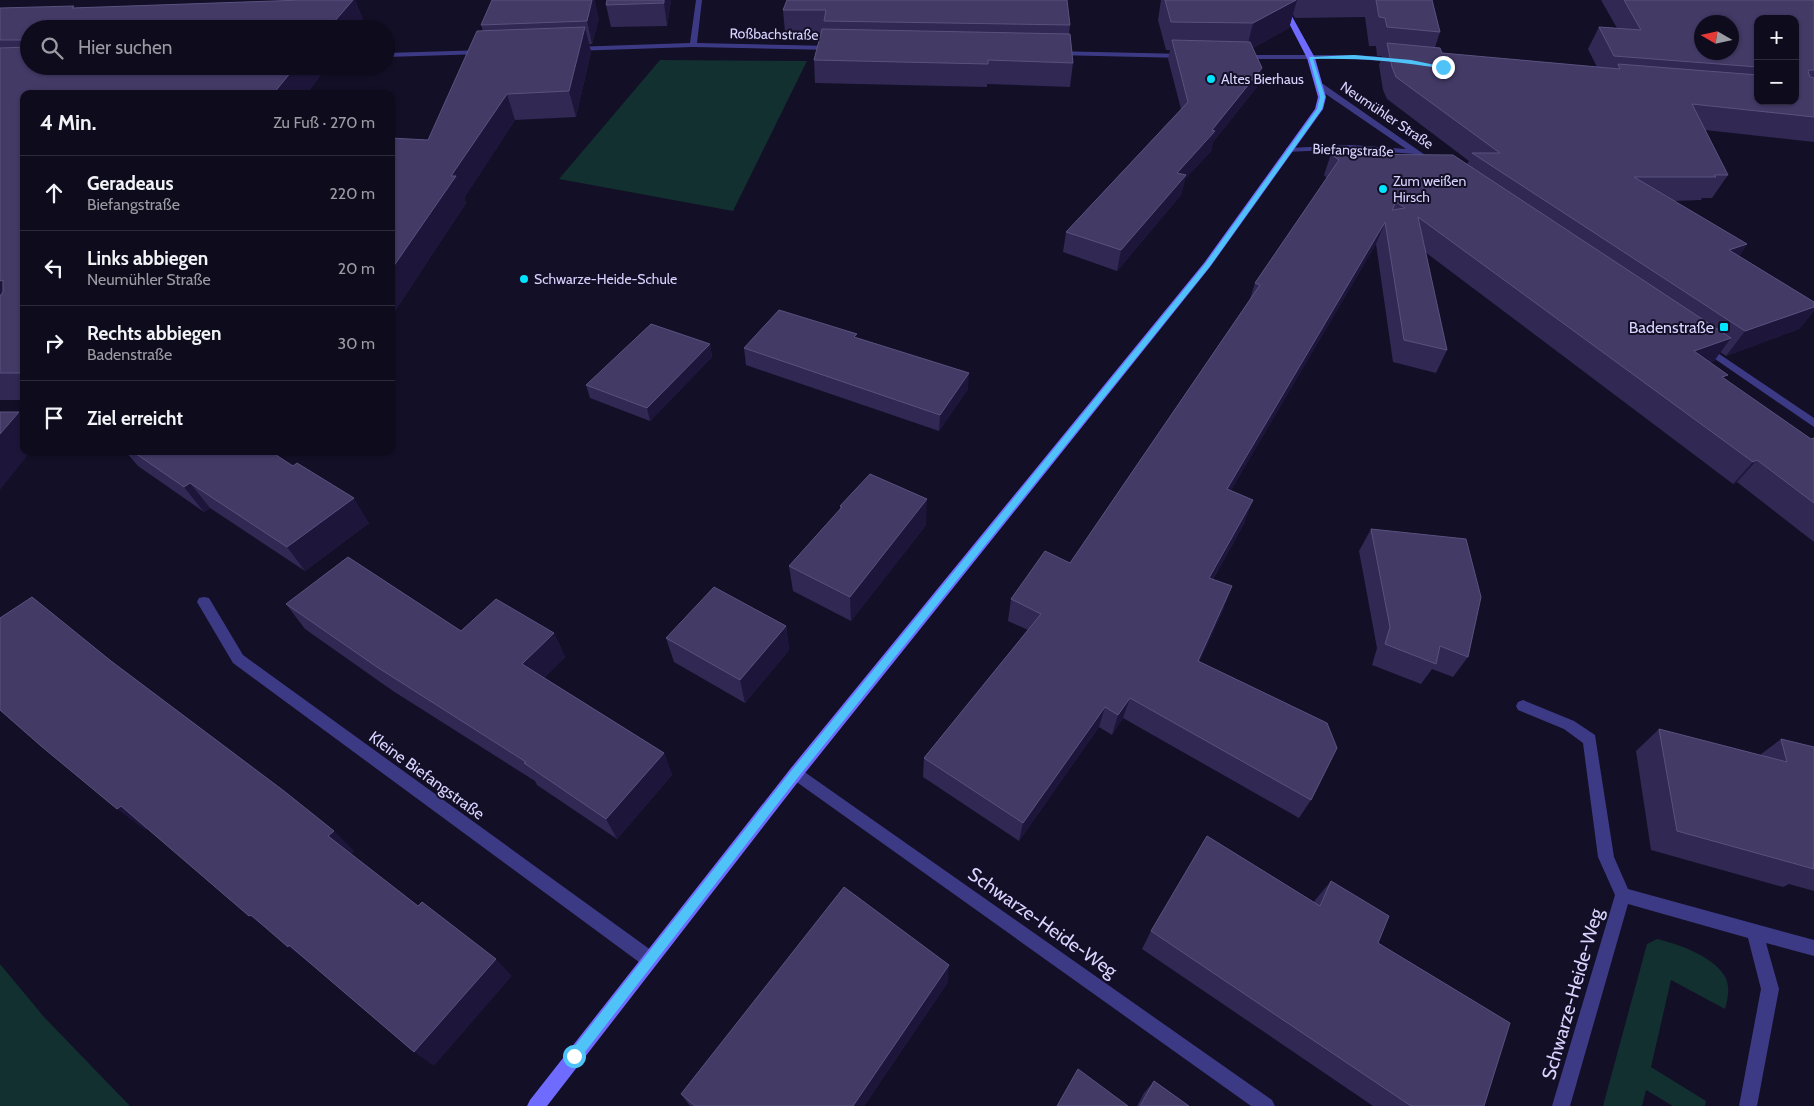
<!DOCTYPE html>
<html lang="de">
<head>
<meta charset="utf-8">
<style>
	body { margin:0; font-family:Cabin,sans-serif; background:#171425; color:#f1f3f6 }
	.controls { position:absolute; right:15px; top:15px; display:grid; overflow:hidden; border-radius:10px; box-shadow:0 1px 4px #0004 }
	.controls button { width:45px; height:45px; display:grid; place-items:center; padding:0; border:0; border-bottom:1px solid #2e2b3b; background:#0e0b1c; color:#f1f3f6; font:25px sans-serif }
	.compass { position:absolute; left:1694px; top:15px; width:45px; height:45px; border-radius:50%; background:#0e0b1c; box-shadow:0 1px 4px #0004; rotate:279deg }
	.stop { position:absolute; width:15px; height:15px; margin:-11px; border:4px solid #4fc3f7; border-radius:50%; background:#fff }
	.stop.end { background:#4fc3f7; border-color:#fff; box-shadow:0 1px 5px #0008 }
	.list { margin:0; padding:0; list-style:none }
	h2 { display:flex; justify-content:space-between; align-items:center; height:65px; margin:0; padding:0 20px; font-size:21px }
	h2 small { font-size:16px; font-weight:400; color:#9b9ba3 }
	.list li { display:grid; grid-template-columns:32px 1fr auto; gap:15px; align-items:center; box-sizing:border-box; height:75px; padding:0 20px; border-top:1px solid #2e2b3b }
	.list b { display:block; font-size:19px; white-space:nowrap }
	.list p { margin:0; font-size:16px; white-space:nowrap; color:#9b9ba3 }
	.list em { font-size:16px; font-style:normal; color:#9b9ba3 }
	.icon { flex:none; width:28px; height:28px; fill:none; stroke:currentColor; stroke-width:2; stroke-linecap:round; stroke-linejoin:round }
	.map { position:relative; flex:none; width:1814px; height:1106px; overflow:hidden }
	.search { position:absolute; background:#0e0b1c; box-shadow:0 1px 4px #0004; left:20px; top:20px; width:375px; height:55px; display:flex; align-items:center; gap:12px; box-sizing:border-box; padding:0 18px; border-radius:28px; color:#9b9ba3; font-size:19px }
	.panel { position:absolute; background:#0e0b1c; box-shadow:0 1px 4px #0004; left:20px; top:90px; width:375px; height:365px; border-radius:10px }
	.map>svg:first-child { display:block }
</style>
</head>
<body>
<div class="map">
<svg width="1814" height="1106" viewBox="0 0 1814 1106">
	<rect width="100%" height="100%" fill="#130f26"/>
	<path fill="#12302f" d="M660 60 807 61 733 211 559 179Z
		M1657 939C1678 944 1712 956 1724 975 1731 986 1728 998 1725 1009L1671 980 1651 1067 1706 1101 1705 1106H1673L1646 1090 1642 1106H1603L1647 944Z
		M0 964 44 1017 130 1106H0Z"/>
	<g fill="none" stroke-linecap="round" stroke-linejoin="round">
		<path fill="#3d3a85" fill-rule="evenodd" d="M696 0H702L697 43 832 46 836 48 832 50 693 47 572 51 568 49 572 47 690 43Z
			M486 50V54H483L386 57V53Z
			M1052 51 1185 54 1189 56 1185 58 1055 55 1051 53Z
			M1237 55H1354L1397 58 1401 60 1397 62 1354 59H1237Z
			M1317 84H1323L1438 164 1431 166 1414 154 1351 149 1286 152V148H1289L1351 145 1406 149 1317 88Z
			M1703 343 1814 418V427L1699 348 1698 346 1699 344Z
			M204 597 209 598 243 655 655 953 657 959 655 965 649 967 643 965 233 663 197 602 199 598Z
			M1523 700 1574 721 1595 735 1614 857 1628 889 1814 940V956L1766 943 1779 989 1757 1106H1739L1761 989 1748 938 1628 904 1570 1106H1552L1615 895 1598 857 1583 743 1564 729 1518 710 1516 706 1518 702Z
			M796 766 1272 1100 1275 1106H1251L791 778 789 773 791 768Z"/>
		<path fill="#6f6bff" fill-rule="evenodd" d="M1277 0H1283L1315 58 1326 97 1323 109 1210 267 801 778 547 1106H527L530 1100 791 768 1204 263 1315 109 1318 97 1307 58Z"/>
	</g>
	<path fill="#312854" fill-rule="evenodd" d="M302 0H355L364 22 359 29H29V66H328L306 94H24V400H0V8H76Z
		M671 0 667 26 611 27 606 5Z
		M787 0 1070 25 1069 34 1073 63 1070 87 987 84V87L815 83 814 60 821 33 785 32 783 10Z
		M1161 0H1432L1440 32 1435 47 1442 53 1597 67 1588 49 1599 27 1617 28 1601 0H1814V142L1705 130 1728 175 1712 198H1702L1701 200 1674 201 1747 244 1739 256 1814 302V311L1799 329 1726 356 1720 352 1714 361 1709 362 1724 379 1811 439 1814 438V542L1737 482 1733 484 1425 252 1447 350 1436 373 1393 362 1376 244 1231 490 1245 522 1213 579 1224 608 1199 662 1311 800 1299 818 1123 718 1112 735 1099 727 1019 841 923 777 924 758 1028 630 1008 621 1011 599 1070 563 1250 299 1255 283 1327 178 1324 175 1331 154 1467 164 1469 161 1387 99 1383 90 1379 65 1382 56H1377L1376 46H1369L1365 17 1295 18 1293 14 1289 28 1253 48 1257 87 1213 142 1211 151 1185 179 1181 195 1117 271 1063 252 1066 232 1181 109 1168 59 1170 50H1166L1158 20ZM1758 19 1795 101H1758Z
		M599 18 592 44H589L591 52 576 117 515 120 464 198 466 203 391 317V138L428 140 483 31 481 25Z
		M857 338 968 389 939 431 746 365 744 348Z
		M710 344 712 357 650 421 590 398 586 385Z
		M125 451H270L293 466 369 523 305 571 210 508 204 512 138 466Z
		M840 506 926 525 851 621 793 591 789 566 840 510Z
		M1371 529 1468 657 1453 677 1432 669 1421 684 1372 665 1377 648 1359 551Z
		M286 604 461 631 554 633 565 657 544 678 664 753 672 775 617 839 537 785 535 781 393 691 305 629Z
		M786 626 789 650 745 703 674 662 666 638Z
		M1659 729 1760 755 1781 739 1814 747V891L1789 884 1783 887 1651 850 1636 751Z
		M1331 881 1378 943 1484 1106H1373L1142 949 1151 931 1314 902 1316 899Z
		M948 982 864 1106H690L681 1094Z
		M1154 1081 1189 1106H1137L1144 1093Z"/>
	<path fill="#1d163a" d="M353 0H355L364 22 359 29H328Z
		M592 0H595L599 18 592 44 587 21Z
		M664 0H671L667 26 664 3Z
		M1297 0 1289 28 1246 52 1253 23Z
		M585 27 591 52 576 117 569 91Z
		M206 66H242L218 93 204 70V68Z
		M296 66H328L306 94H273Z
		M1262 68 1257 87 1213 142 1211 151 1185 179 1181 195 1117 271 1121 250 1177 173Z
		M507 94 515 120 464 198 466 203 391 317V270L451 176Z
		M1385 222 1376 244 1219 511 1227 489Z
		M1747 244 1730 268 1729 250Z
		M3 280 24 306 0 329V281Z
		M1814 307V311L1799 329 1726 356 1745 331Z
		M1731 338 1714 361 1677 374 1694 351Z
		M710 344 712 357 650 421 647 408Z
		M969 373 968 389 939 431 940 415Z
		M19 412 24 418V451H31L0 490V434Z
		M1757 460 1737 482 1733 484 1753 462Z
		M190 483 210 508 204 512 184 487Z
		M354 498 369 523 305 571 287 547Z
		M927 499 926 525 851 621 850 597Z
		M1253 500 1245 522 1201 599 1209 578Z
		M1232 586 1224 608 1190 682 1198 661Z
		M786 626 789 650 745 703 740 680Z
		M554 633 565 657 535 688 522 664Z
		M1130 698 1123 718 1112 735 1118 715Z
		M1105 707 1099 727 1019 841 1023 823Z
		M664 753 672 775 617 839 606 819Z
		M121 806 149 827 145 830 117 809Z
		M334 831 354 851 349 857 328 836Z
		M251 915 274 934 249 916Z
		M289 945 313 962 311 964 288 947Z
		M496 959 512 976 434 1066 414 1052Z
		M949 965 948 982 864 1106H853Z"/>
	<path fill="#433a66" stroke="#5a527e" fill-rule="evenodd" d="M302 0H353L328 29H29V40H0V8L74 6 72 8Z
		M492 0H592L587 21 481 25Z
		M607 0H664V3L606 5Z
		M787 0H1067L1070 25 824 21 826 10H783Z
		M1165 0H1296L1253 23 1171 22Z
		M1376 0H1432L1440 32 1387 27 1385 18 1379 17Z
		M1624 0H1814V70H1810L1808 71 1810 77 1814 78V117L1692 104 1728 175H1714L1716 177H1634L1747 244 1729 250 1814 302V307L1745 331 1472 153H1500L1396 77 1392 67 1387 43 1440 48 1442 53 1620 69 1618 64 1758 75V101H1795V19H1758V67L1614 56 1599 27 1641 30ZM1702 22H1732V52H1702Z
		M585 27 569 91 507 94 451 176H456L391 270V138L428 140 477 31Z
		M822 29 1070 34 1073 63 988 60V64L814 60Z
		M1172 40 1250 42 1262 68 1212 130 1215 131 1177 173 1186 175 1121 250 1066 232 1188 102Z
		M29 47V66H206L204 68V70H215L219 66H296L273 94H24V373H0V296L3 292V280L0 281V48Z
		M1331 154 1453 155 1731 338 1694 351 1728 375 1722 377 1811 439 1814 438V503L1757 460 1753 462 1418 217 1447 350 1404 340 1385 222 1227 489 1253 500 1209 578 1232 586 1198 661 1327 723 1337 748 1311 800 1130 698 1118 715 1105 707 1023 823 924 758 1041 614 1011 599 1045 551 1070 563 1260 285 1255 283 1339 160ZM1396 202 1405 208 1392 210Z
		M779 310 857 334 854 337 969 373 940 415 744 348Z
		M651 324 710 344 647 408 586 385Z
		M0 412H19L0 434Z
		M132 451H270L293 466 297 463 354 498 287 547 190 483 184 487Z
		M870 474 927 499 850 597 789 566 842 507 840 506Z
		M1371 529 1466 539 1481 597 1468 657 1440 646 1436 664 1385 644 1390 627Z
		M348 557 461 631 496 599 554 633 522 664 664 753 606 819 524 763 526 762 377 667 286 604Z
		M714 587 786 626 740 680 666 638Z
		M32 597 111 661 284 791 334 831 328 836 418 906 422 902 496 959 414 1052 289 945 288 947 251 915 249 916 121 806 117 809 41 746 0 710V618Z
		M1659 729 1787 762 1781 739 1814 747V863H1813L1814 869 1677 831Z
		M1207 836 1320 906 1331 881 1389 916 1378 943 1510 1023 1484 1106H1411L1151 931Z
		M844 887 949 965 853 1106H695L681 1094Z
		M1078 1069 1128 1106H1057Z
		M1154 1081 1189 1106H1140Z"/>
	<path fill="#4fc3f7" d="M1354 55 1411 60 1445 67 1443 69C1400 61 1357 58 1313 59L1325 97 1322 109 1210 266 799 776 578 1061 574 1062 570 1061 568 1056 570 1052 792 770 1205 264 1317 109 1320 97 1309 57Z"/>
	<g fill="#00e5ff" stroke="#130f26" stroke-width="2">
		<circle cx="1211" cy="79" r="5"/>
		<circle cx="1383" cy="189" r="5"/>
		<circle cx="524" cy="279" r="5"/>
		<rect x="1719" y="322" width="10" height="10" rx="2.5"/>
	</g>
	<g text-anchor="middle" stroke-width="4" stroke-linejoin="round" paint-order="stroke">
		<g font-size="14" fill="#d9d4ff" stroke="#130f26">
			<text transform="translate(774 34) rotate(1)" y="5">Roßbachstraße</text>
			<text transform="translate(1387 115) rotate(34)" y="5">Neumühler Straße</text>
			<text transform="translate(1353 150) rotate(2)" y="5">Biefangstraße</text>
		</g>
		<g font-size="14" fill="#d9d4ff" stroke="#130f26" text-anchor="start">
			<text x="1221" y="84">Altes Bierhaus</text>
			<text x="1393" y="186">Zum weißen<tspan x="1393" dy="16">Hirsch</tspan></text>
			<text x="534" y="284">Schwarze-Heide-Schule</text>
		</g>
		<g font-size="16" fill="#d9d4ff" stroke="#130f26" text-anchor="end">
			<text x="1714" y="333">Badenstraße</text>
		</g>
		<g font-size="16" fill="#d9d4ff" stroke="#130f26">
			<text transform="translate(427 775) rotate(36)" y="6">Kleine Biefangstraße</text>
		</g>
		<g font-size="19" fill="#d9d4ff" stroke="#130f26">
			<text transform="translate(1043 922) rotate(35)" y="7">Schwarze-Heide-Weg</text>
			<text transform="translate(1572 994) rotate(-74)" y="7">Schwarze-Heide-Weg</text>
		</g>
	</g>
</svg>
<div class="controls">
<button>+</button>
<button>−</button>
</div>
<svg class="compass" viewBox="-18 -18 36 36"><path d="M0-13l5 13h-10z" fill="#e53935"/><path d="M0 13l5-13h-10z" fill="#9b9ba3"/></svg>
<div class="stop" style="left:574px;top:1056px"></div>
<div class="stop end" style="left:1443px;top:67px"></div>
<div class="search"><svg class="icon" aria-label="search" viewBox="0 0 24 24"><circle cx="10" cy="10" r="6"/><path d="M15 15l6 6"/></svg>Hier suchen</div>
<section class="panel">
<h2>4 Min.<small>Zu Fuß · 270 m</small></h2>
<ul class="list">
<li><svg class="icon" aria-label="ahead" viewBox="0 0 24 24"><path d="M12 20V5M6 11l6-6 6 6"/></svg><div><b>Geradeaus</b><p>Biefangstraße</p></div><em>220 m</em></li>
<li><svg class="icon" aria-label="left" viewBox="0 0 24 24"><path d="M17 20v-9H6M10 6l-5 5 5 5"/></svg><div><b>Links abbiegen</b><p>Neumühler Straße</p></div><em>20 m</em></li>
<li><svg class="icon" aria-label="right" viewBox="0 0 24 24"><path d="M7 20v-9h11M14 6l5 5-5 5"/></svg><div><b>Rechts abbiegen</b><p>Badenstraße</p></div><em>30 m</em></li>
<li><svg class="icon" aria-label="arrive" viewBox="0 0 24 24"><path d="M6 21V4h12l-3 4 3 4H6"/></svg><div><b>Ziel erreicht</b></div></li>
</ul>
</section>
</div>
</body>
</html>
